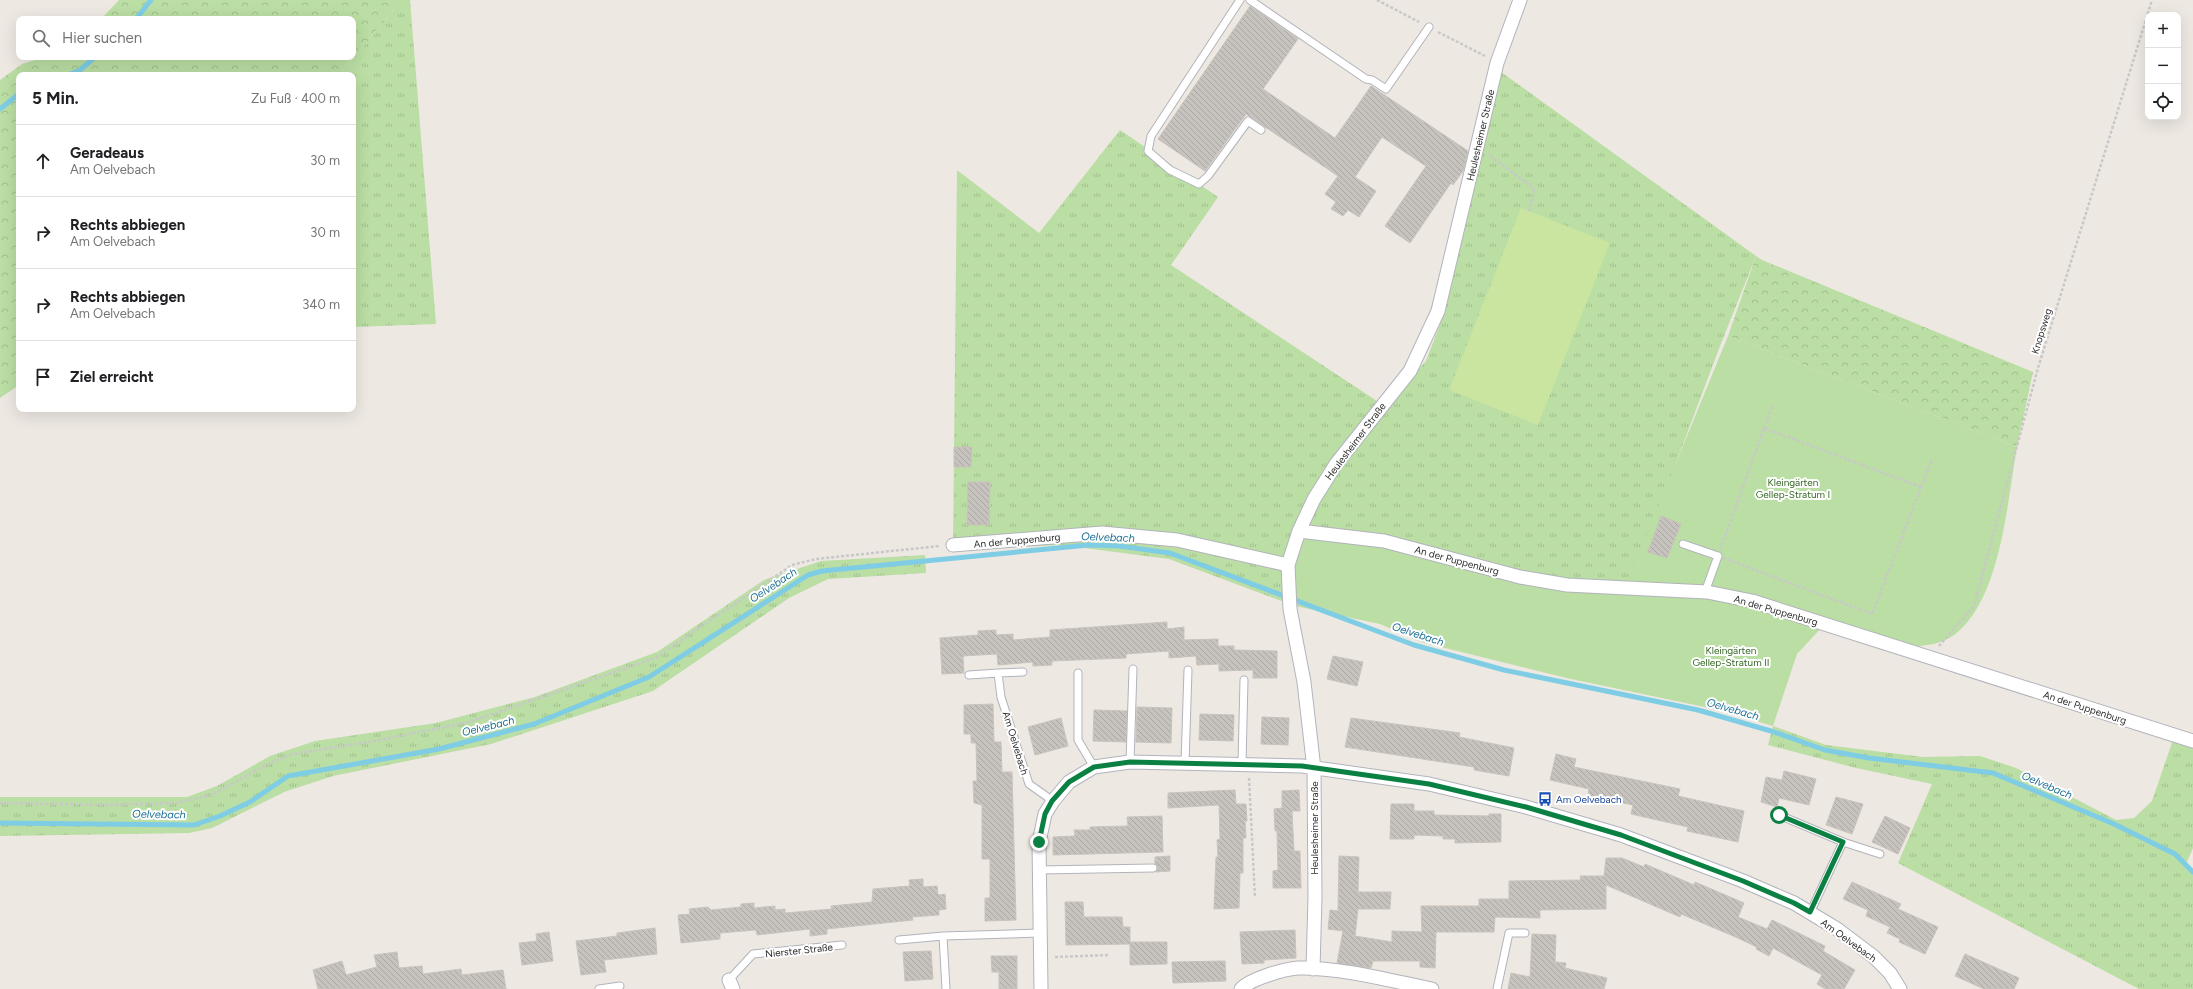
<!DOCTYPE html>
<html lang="de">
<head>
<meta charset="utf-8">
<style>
	body { margin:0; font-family:Figtree,sans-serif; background:#f6f6f6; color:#202124 }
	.controls { position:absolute; right:12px; top:12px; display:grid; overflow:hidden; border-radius:8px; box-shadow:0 4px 16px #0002 }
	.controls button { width:36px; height:36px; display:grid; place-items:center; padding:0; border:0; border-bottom:1px solid #e0e0e0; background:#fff; color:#202124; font:20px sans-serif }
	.stop { position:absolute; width:12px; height:12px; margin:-9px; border:3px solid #0b8043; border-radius:50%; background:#fff }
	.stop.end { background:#0b8043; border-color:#fff; box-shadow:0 1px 4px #0008 }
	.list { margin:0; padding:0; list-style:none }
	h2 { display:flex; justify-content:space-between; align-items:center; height:52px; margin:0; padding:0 16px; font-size:17px }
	h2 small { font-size:13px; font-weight:400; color:#757577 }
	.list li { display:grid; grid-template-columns:26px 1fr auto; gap:12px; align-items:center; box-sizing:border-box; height:72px; padding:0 16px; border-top:1px solid #e0e0e0 }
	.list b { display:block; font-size:15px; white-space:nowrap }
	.list p { margin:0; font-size:13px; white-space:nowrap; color:#757577 }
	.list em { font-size:13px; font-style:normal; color:#757577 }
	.icon { flex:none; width:22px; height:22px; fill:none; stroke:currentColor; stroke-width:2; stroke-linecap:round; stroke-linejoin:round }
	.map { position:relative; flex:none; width:2193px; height:989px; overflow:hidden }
	.search { position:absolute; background:#fff; box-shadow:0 4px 16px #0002; left:16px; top:16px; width:340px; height:44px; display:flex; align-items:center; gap:10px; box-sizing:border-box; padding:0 14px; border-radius:8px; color:#757577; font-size:15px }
	.panel { position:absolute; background:#fff; box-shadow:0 4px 16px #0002; left:16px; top:72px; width:340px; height:340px; border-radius:8px }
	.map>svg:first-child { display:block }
</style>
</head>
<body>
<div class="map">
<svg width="2193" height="989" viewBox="0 0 2193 989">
	<defs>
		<pattern id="grass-tufts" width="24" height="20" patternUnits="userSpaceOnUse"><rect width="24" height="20" fill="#badea3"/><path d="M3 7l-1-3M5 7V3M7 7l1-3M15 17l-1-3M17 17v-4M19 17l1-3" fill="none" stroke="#a0bf8d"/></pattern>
		<pattern id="forest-crowns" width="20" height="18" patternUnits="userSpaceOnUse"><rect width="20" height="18" fill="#badea3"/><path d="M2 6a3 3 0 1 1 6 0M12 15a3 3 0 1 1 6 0" fill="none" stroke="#a0bf8d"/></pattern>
		<pattern id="building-back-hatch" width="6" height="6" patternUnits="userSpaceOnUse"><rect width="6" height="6" fill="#c6c2bd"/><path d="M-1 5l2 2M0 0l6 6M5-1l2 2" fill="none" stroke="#aaa7a3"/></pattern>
	</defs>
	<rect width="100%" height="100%" fill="#ede8e2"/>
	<path fill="url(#grass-tufts)" d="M402 0H410L436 324 353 327V75H339Z
		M1501 72 1756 256 1720 346 1627 593 1539 587 1460 567 1295 606 1169 559 1061 545 953 550 957 170 1039 233 1120 130 1218 197 1171 265 1386 407 1426 361 1446 309Z
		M925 555 926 573 828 579 789 598 653 691 491 744 333 776 284 792 212 828 189 833 0 836V797H187L217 786 270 756 315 741 436 723 535 697 657 652 764 580 821 561Z
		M1773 726 1826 745 1923 757 1980 756 2016 768 2116 820 2134 818 2152 801 2176 731 2193 737V848L2186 864 2193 875V989H2139L1898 863 1932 784 1856 768 1768 745Z"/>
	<path fill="url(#forest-crowns)" d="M119 0H402L339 75H19V385L0 398V80L22 64 45 57H353V19H101Z
		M1756 256 1762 260 2033 372 2017 447 1728 336Z"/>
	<path fill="#badea3" d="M1728 336 2017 447C2007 502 2001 600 1954 635 1942 644 1927 645 1913 647L1776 606 1626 585Z
		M1302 537 1349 541 1393 549 1539 587 1627 593 1702 595 1746 602 1823 626 1797 654 1773 726 1719 710 1571 679 1421 642 1380 624 1295 606C1292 581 1293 560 1302 537Z"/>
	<path fill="#cae5a0" d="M1521 208 1610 243 1538 425 1449 390Z"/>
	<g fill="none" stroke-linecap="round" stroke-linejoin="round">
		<path stroke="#7fcde5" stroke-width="5" d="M136 19 151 0
			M68 75 80 70 95 57
			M0 109 19 94
			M0 823 194 825 220 816 250 802 288 776 439 749 534 724 649 677 808 575 822 571 1089 545 1119 546 1170 553 1414 645 1504 670 1698 710 1771 731 1825 750 1869 758 1993 773 2114 824 2175 854 2193 872"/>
	</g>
	<path fill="url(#building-back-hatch)" stroke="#c9c3bb" d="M1250 6 1298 39 1263 89 1335 138 1371 86 1468 151 1463 171 1453 185 1451 183 1410 243 1385 226 1426 166 1382 137 1355 177 1376 191 1359 217 1348 210 1343 216 1331 209 1336 202 1325 194 1338 176 1246 114 1205 171 1158 139Z
		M954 447H972L971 467H954Z
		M968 482H990L989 525H967Z
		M1661 516 1681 524 1667 558 1648 552Z
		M1167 622V629L1184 627V640L1218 639V646H1234V650L1277 651V678H1253V670L1219 671V664L1197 665 1196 656 1169 658V651L1126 654V658L1052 661V665L1033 666V662L998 665 997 654 963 656 964 673 942 674 940 638 978 635V631L996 630V635L1013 634V640L1050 637V630Z
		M1333 656 1363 662 1357 686 1327 679Z
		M993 704 994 742H1001L1002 772H1012L1016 920 985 921V898H990V859H982V805L974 803 973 781H977L976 743H971V734H964V705Z
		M1137 707 1172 708 1171 743 1136 742Z
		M1094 710 1127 711 1126 742 1093 741Z
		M1200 714 1234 715 1233 741 1199 740Z
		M1262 717 1289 718 1288 745 1261 744Z
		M1061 718 1068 746 1035 755 1028 727Z
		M1351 718 1460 733 1459 737 1514 748 1509 776 1474 770V767L1345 747Z
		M1556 754 1576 759 1574 767 1680 789 1678 796 1744 811 1738 842 1687 831 1688 827 1631 814 1633 805 1588 796 1589 789 1550 780Z
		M1784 771 1816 779 1809 805 1779 798 1777 807 1761 802 1766 777 1782 780Z
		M1235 790 1236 804H1246L1247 821H1245L1246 838H1243V873H1240L1239 908 1214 909 1216 857H1218L1217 840 1220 839 1219 805 1168 808V793Z
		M1299 790 1300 811H1292L1294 851H1300L1301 888H1273V871L1278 870 1277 831H1275L1274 809 1282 808V791Z
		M1836 797 1863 804 1852 834 1826 825Z
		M1391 804H1414V811H1434V815L1489 816V814H1501V842L1455 843V839H1443V836L1414 835V839H1390Z
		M1162 816 1163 852 1053 855V837L1075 836 1074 830H1090V827L1128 826 1127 817Z
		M1885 816 1910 828 1898 854 1872 842Z
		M1170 856V871L1156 872 1158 868 1155 864V857Z
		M1339 856 1359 857 1358 892H1391L1390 909H1358L1355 936 1392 942V931L1422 932 1421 906H1479V899H1509V881L1581 880 1580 876H1604L1606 858H1622L1644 867 1645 864 1694 885 1695 882 1744 903 1738 917 1767 929 1772 920 1825 946 1823 951 1855 970 1844 989H1825L1817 984 1822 975 1773 948 1769 956 1756 949 1757 947 1731 935 1681 914 1680 917 1606 885V909L1540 910V918L1495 917 1494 932H1436L1435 968 1420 967V961H1373L1371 968 1337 963 1343 931 1328 929 1330 910 1338 911Z
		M923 879V887L937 886 938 895 945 894 946 909 939 910V915L912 917 913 920 827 929V934L810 936V929L757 935 756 930 720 933V939L681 943 678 915 690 914 689 909 708 907 711 910 741 907V904L754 903V908L775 906V910L785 909V913L832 909 831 906 872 902 873 889 910 886 909 880Z
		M1852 882 1901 904 1898 909 1938 927 1925 954 1899 942 1900 939 1887 933 1890 927 1866 916 1868 910 1843 899Z
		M1065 902H1083L1084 917H1122L1123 927H1130V942H1167V964L1130 965V944L1066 945Z
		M655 928 657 954 604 960 606 972 581 975 576 941 617 936V933Z
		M1295 930 1296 958 1264 960V963L1242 964 1240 932Z
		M549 932 553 961 522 965 519 943 537 941 536 934Z
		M1532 934 1556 935 1555 962 1566 963 1565 968 1607 978 1604 989H1508L1511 973 1530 977Z
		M931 951 933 979 905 981 903 952Z
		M397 952 399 968 422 966 423 974 461 969 462 975 503 970 506 989H318L313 970 342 961 346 975 377 967 374 955Z
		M1965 954 2019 978 2014 989H1984L1955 976Z
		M991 956H1017V989H999V972H992Z
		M1225 961 1226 981 1173 983 1172 962Z"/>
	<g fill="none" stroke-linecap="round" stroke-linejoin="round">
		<defs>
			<path id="service" d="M1240 0 1151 136 1148 151 1170 170 1199 184 1208 176 1248 121 1261 130
				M1250 0 1366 79 1372 80 1386 89 1429 27
				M1683 544 1718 556 1705 592
				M998 673 1023 672
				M1078 673V740L1094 767
				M969 675 998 673 1001 697 1029 784 1053 801
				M1130 762 1133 669
				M1185 763 1188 670
				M1242 764 1244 680
				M1779 815 1843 842
				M1039 870 1153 868
				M1810 913 1843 842 1880 854
				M943 936 946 989
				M899 940 943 936 1040 933
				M729 980 753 954 842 945
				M599 989 620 986
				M1497 989 1509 933H1525"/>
			<path id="minor" d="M1299 531 1384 541 1520 577 1567 585 1707 592 1752 601 2193 741
				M953 545 1102 533 1177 540 1288 565
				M1313 969 1315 897 1314 769 1304 682 1290 609 1288 565 1299 531 1314 499 1336 464 1410 371 1438 311 1497 63 1520 0
				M729 980 733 989
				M1041 989 1039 842 1045 814 1053 801 1069 782 1094 767 1130 762 1302 766 1429 784 1526 807 1621 835 1743 881 1794 903 1837 929 1874 957 1890 973 1900 989
				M1241 989C1250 979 1284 969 1298 968 1338 967 1392 981 1432 989"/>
		</defs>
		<use href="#service" stroke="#b2b4bc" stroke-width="9"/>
		<use href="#minor" stroke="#b2b4bc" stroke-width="15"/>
		<path stroke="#c8c8c8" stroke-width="2.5" stroke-dasharray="3 2" stroke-linecap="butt" d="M1377 0 1419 22
			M1438 32 1485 56
			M1490 156 1531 186 1534 191 1529 211
			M1764 428 1921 487 1872 614 1718 556Z
			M1764 428 1773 404
			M1921 487 1932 460
			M1939 646 1974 606 2038 368 2152 0
			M1249 778 1255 898
			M0 803 106 805 176 803 211 795 272 762 293 754 380 740 469 722 655 658 792 565 816 559 939 546
			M1055 957 1110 955"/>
		<use href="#service" stroke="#fff" stroke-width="7"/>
		<use href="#minor" stroke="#fff" stroke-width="13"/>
	</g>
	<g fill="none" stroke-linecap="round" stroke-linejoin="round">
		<path stroke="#0b8043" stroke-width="5" d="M1039 842 1045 814 1052 801 1069 782 1094 767 1130 762 1302 766 1429 784 1526 807 1621 835 1743 881 1794 903 1810 912 1843 842 1779 815"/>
	</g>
	<defs>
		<symbol id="bus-bare" viewBox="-9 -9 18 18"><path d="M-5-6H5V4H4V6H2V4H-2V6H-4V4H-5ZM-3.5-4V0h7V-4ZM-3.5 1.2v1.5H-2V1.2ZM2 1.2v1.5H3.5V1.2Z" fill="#1a4fb4" stroke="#fff" stroke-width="2.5" paint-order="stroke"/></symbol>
	</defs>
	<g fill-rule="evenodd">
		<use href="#bus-bare" x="1535" y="789" width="20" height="20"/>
	</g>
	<g text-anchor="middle" stroke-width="4" stroke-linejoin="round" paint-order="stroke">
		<g font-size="10" fill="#2d2d2d" stroke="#fff">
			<text transform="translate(1480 135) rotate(-77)" y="4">Heulesheimer Straße</text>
			<text transform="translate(2041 331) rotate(-73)" y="4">Knopsweg</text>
			<text transform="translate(1355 441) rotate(-53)" y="4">Heulesheimer Straße</text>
			<text transform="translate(1017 540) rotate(-5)" y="4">An der Puppenburg</text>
			<text transform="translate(1457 560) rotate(15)" y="4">An der Puppenburg</text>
			<text transform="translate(1776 610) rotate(16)" y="4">An der Puppenburg</text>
			<text transform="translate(2085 707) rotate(18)" y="4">An der Puppenburg</text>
			<text transform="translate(1016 743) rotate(73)" y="4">Am Oelvebach</text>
			<text transform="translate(1314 828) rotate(-90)" y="4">Heulesheimer Straße</text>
			<text transform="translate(1849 940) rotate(36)" y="4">Am Oelvebach</text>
			<text transform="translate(799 950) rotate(-6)" y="4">Nierster Straße</text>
		</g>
		<g font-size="10" fill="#362" stroke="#fff">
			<text x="1793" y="486">Kleingärten<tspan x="1793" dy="12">Gellep-Stratum I</tspan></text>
			<text x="1731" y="654">Kleingärten<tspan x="1731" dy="12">Gellep-Stratum II</tspan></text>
		</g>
		<g font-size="10" fill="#164399" stroke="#fff" text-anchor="start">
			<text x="1556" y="803">Am Oelvebach</text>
		</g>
		<g font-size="11" font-style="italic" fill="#1a6f95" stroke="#fff">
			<text transform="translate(1108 537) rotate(2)" y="4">Oelvebach</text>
			<text transform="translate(773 585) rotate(-33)" y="4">Oelvebach</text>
			<text transform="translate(1418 634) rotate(18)" y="4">Oelvebach</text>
			<text transform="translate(1733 709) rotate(16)" y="4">Oelvebach</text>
			<text transform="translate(488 726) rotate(-14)" y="4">Oelvebach</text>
			<text transform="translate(2047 785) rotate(23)" y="4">Oelvebach</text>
			<text transform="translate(159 814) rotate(1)" y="4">Oelvebach</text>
		</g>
	</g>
</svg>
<div class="controls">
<button>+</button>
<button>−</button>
<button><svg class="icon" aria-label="locate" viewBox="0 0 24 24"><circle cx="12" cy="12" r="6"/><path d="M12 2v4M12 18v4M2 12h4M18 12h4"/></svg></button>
</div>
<div class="stop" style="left:1779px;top:815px"></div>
<div class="stop end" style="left:1039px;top:842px"></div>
<div class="search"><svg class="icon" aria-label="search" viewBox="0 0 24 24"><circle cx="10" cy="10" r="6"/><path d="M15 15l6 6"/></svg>Hier suchen</div>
<section class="panel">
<h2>5 Min.<small>Zu Fuß · 400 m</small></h2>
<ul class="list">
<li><svg class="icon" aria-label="ahead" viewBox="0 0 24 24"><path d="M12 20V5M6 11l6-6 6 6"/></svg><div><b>Geradeaus</b><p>Am Oelvebach</p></div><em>30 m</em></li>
<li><svg class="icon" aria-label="right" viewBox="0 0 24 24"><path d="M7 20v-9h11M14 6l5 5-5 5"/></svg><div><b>Rechts abbiegen</b><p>Am Oelvebach</p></div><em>30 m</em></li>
<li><svg class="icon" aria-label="right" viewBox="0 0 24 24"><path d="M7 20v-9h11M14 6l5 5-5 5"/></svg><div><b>Rechts abbiegen</b><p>Am Oelvebach</p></div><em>340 m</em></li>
<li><svg class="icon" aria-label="arrive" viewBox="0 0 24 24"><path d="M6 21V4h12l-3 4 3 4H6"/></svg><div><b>Ziel erreicht</b></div></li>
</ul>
</section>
</div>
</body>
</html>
